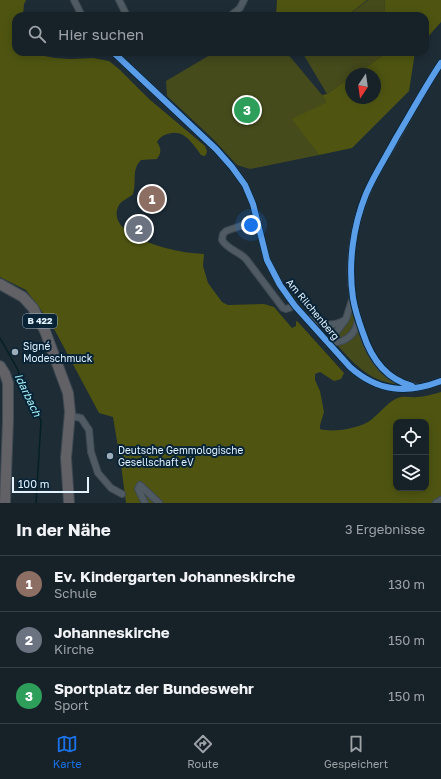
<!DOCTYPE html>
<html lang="de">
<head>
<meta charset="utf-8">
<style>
	body { margin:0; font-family:"Golos Text",sans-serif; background:#232e34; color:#f1f3f6 }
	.controls { position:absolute; right:12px; bottom:12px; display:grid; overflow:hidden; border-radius:8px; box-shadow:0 2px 10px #0003 }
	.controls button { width:36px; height:36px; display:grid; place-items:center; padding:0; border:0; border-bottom:1px solid #353e45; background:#162128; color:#f1f3f6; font:20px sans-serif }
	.compass { position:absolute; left:345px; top:68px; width:36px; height:36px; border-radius:50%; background:#162128; box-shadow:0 2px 10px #0003; rotate:193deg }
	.scale { position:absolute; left:12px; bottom:10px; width:77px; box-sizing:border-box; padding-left:4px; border:2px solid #e2f2ff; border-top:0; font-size:11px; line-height:14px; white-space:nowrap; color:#e2f2ff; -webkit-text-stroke:3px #082336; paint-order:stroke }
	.you { position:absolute; left:251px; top:225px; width:14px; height:14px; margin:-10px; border:3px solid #fff; border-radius:50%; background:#1a73e8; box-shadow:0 0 0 6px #1a73e833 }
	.badge { display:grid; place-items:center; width:26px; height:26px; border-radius:50%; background:#1a73e8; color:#fff; font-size:13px; font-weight:700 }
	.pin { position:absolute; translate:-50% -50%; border:2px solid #fff; box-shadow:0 1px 4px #0006 }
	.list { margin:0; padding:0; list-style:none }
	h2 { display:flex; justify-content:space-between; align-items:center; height:52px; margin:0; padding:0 16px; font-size:17px }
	h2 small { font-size:13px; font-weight:400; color:#9ea3a8 }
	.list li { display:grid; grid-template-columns:26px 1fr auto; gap:12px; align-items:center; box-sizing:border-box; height:56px; padding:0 16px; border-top:1px solid #353e45 }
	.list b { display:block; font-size:15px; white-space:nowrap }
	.list p { margin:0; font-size:13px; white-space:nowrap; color:#9ea3a8 }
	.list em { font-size:13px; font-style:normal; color:#9ea3a8 }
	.icon { flex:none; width:22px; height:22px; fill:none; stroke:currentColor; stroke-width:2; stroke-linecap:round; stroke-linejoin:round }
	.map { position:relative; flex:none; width:441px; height:503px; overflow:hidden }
	.search { position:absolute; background:#162128; box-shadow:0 2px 10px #0003; left:12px; right:12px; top:12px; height:44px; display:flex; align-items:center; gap:10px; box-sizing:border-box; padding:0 14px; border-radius:12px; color:#9ea3a8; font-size:15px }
	.sheet { height:220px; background:#162128 }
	nav { display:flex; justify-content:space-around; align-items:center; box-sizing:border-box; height:56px; border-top:1px solid #353e45; background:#162128; font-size:11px; color:#9ea3a8 }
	nav a { display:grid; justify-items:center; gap:2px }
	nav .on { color:#1a73e8 }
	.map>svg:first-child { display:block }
</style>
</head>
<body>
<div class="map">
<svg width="441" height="503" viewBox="0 0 441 503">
	<rect width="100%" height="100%" fill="#1e2c36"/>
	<path fill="#464b1c" d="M368 0H385L384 16H347Z
		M215 52H286L328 102 293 119 319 155 250 169 237 165 212 138 167 96 166 81Z
		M302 52H382V56L356 74H351V77L327 94Z
		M352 313 354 314C356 328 349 337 335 340 338 330 348 323 352 313Z
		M358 331C367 354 377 375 400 385 370 381 357 367 337 345L347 342Z"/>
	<path fill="#4f5511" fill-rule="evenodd" d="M0 0H26L24 4 23 16H16V52H35L39 55 55 58 70 59 93 58 109 61 120 70 149 99 205 146 207 151 206 155 204 156 201 155C196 148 190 139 183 135 175 130 161 134 157 142 161 148 162 152 157 159L141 160C131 170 137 181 133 194 129 198 122 200 119 205 104 233 162 248 179 251 187 253 196 253 204 254L203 266 208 283 222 302 228 305 264 304 274 307 292 328 296 326V321L298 322 344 373 341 379 334 381 320 372 315 374V380L320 391 324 412 320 425V429C333 433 361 428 371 420 380 413 390 399 401 397 406 396 412 398 417 397 425 397 433 394 441 392V498L433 503H126L121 465 113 417 99 413 52 325 26 290 0 277ZM396 422H426V488H396Z
		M277 0H367L347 16H276Z
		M385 0H441V22L425 40V16H384Z
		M382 52H415L409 91 352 148 319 155 292 119 327 102 322 95 327 94 351 77V98H375V74H356L382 56Z"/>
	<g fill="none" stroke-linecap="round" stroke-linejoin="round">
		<path stroke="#032024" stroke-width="1.5" d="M0 338 18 370 22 387 32 407 36 410 41 421 36 503"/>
		<defs>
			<path id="minor" d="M74 0 82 16
				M119 0 127 16
				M230 16 240 8 244 0
				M113 52 216 149 232 167 245 185 253 204 267 260 280 285 295 306 350 367C378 392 407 394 441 381
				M258 220 226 231 223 234 222 240C227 249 238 251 246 259L283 308 286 309 295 306
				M308 319C320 324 332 328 345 320
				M328 343 346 319 352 300
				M328 343C344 343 355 337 358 320
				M416 387C386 381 371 360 362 332 359 321 355 310 353 299 347 266 353 226 366 195 374 175 386 157 396 139 411 113 425 87 441 63
				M70 416 81 418 89 430 91 452 98 473 111 488 122 494
				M145 503 138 489 140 485 159 503
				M436 503 441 500"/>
			<path id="primary" d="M0 284 23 297 33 308 45 331 68 393 70 412 66 458 69 503
				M0 366 5 374 8 383V420L5 503"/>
		</defs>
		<use href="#minor" stroke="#3e4952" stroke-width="8"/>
		<use href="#primary" stroke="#3e4952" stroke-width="12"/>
		<use href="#minor" stroke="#4f5a62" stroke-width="6"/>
		<use href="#primary" stroke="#626266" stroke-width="10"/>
		<defs>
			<path id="cycleway" d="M113 52 216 149 232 167 245 185 253 204 267 260 280 285 295 306 350 367C378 392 407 394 441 381
				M412 386C386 379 371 358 363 333 359 322 355 310 353 298 348 264 353 226 366 194 374 175 386 157 396 138 411 113 425 87 441 63"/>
		</defs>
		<use href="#cycleway" stroke="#082336" stroke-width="8"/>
		<use href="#cycleway" stroke="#5a9eea" stroke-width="6"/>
	</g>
	<g fill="#9dadb9" stroke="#082336" stroke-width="1.5">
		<circle cx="15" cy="352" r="4"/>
		<circle cx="110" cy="456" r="4"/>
	</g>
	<g text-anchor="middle" stroke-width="4" stroke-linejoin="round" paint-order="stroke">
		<rect fill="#082336" stroke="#a1b4c3" stroke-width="1" x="23" y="314" width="34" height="14" rx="3"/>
		<g font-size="9" font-weight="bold" fill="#e2f2ff">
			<text x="40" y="324">B 422</text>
		</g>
		<g font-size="10" fill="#e2f2ff" stroke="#082336">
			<text transform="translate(313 309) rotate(50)" y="4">Am Rilchenberg</text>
		</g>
		<g font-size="10" fill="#e2f2ff" stroke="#082336" text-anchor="start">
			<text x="23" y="350">Signé<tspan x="23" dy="12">Modeschmuck</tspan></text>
			<text x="118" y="454">Deutsche Gemmologische<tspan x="118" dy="12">Gesellschaft eV</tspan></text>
		</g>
		<g font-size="11" font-style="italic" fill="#a7f3fb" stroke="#082336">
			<text transform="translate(28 395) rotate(64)" y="4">Idarbach</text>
		</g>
	</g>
</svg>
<div class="controls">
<button><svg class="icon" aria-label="locate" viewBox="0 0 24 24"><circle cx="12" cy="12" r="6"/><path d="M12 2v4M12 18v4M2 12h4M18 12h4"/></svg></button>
<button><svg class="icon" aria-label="layers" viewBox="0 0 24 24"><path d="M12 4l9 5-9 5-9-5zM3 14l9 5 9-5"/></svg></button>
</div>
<svg class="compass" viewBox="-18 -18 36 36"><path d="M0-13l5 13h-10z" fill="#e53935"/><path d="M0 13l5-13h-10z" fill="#9ea3a8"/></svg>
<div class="scale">100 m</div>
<div class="you"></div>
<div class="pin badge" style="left:152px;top:199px;background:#8d6e63">1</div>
<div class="pin badge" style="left:139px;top:229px;background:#6b7280">2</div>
<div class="pin badge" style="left:247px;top:110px;background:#2e9e5b">3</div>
<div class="search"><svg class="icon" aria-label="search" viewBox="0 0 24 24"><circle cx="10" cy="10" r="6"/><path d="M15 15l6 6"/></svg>Hier suchen</div>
</div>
<section class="sheet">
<h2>In der Nähe<small>3 Ergebnisse</small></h2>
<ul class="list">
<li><span class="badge" style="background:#8d6e63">1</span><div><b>Ev. Kindergarten Johanneskirche</b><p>Schule</p></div><em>130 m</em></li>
<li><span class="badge" style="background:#6b7280">2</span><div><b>Johanneskirche</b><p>Kirche</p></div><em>150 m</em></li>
<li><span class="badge" style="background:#2e9e5b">3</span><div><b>Sportplatz der Bundeswehr</b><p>Sport</p></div><em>150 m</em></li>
</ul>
</section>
<nav>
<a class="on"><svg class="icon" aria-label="map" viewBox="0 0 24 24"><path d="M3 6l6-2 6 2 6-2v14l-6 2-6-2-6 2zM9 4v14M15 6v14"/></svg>Karte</a>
<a><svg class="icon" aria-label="directions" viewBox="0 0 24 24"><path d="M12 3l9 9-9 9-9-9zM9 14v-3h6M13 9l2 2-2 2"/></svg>Route</a>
<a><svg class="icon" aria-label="saved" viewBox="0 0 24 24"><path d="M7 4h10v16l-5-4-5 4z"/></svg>Gespeichert</a>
</nav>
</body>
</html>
